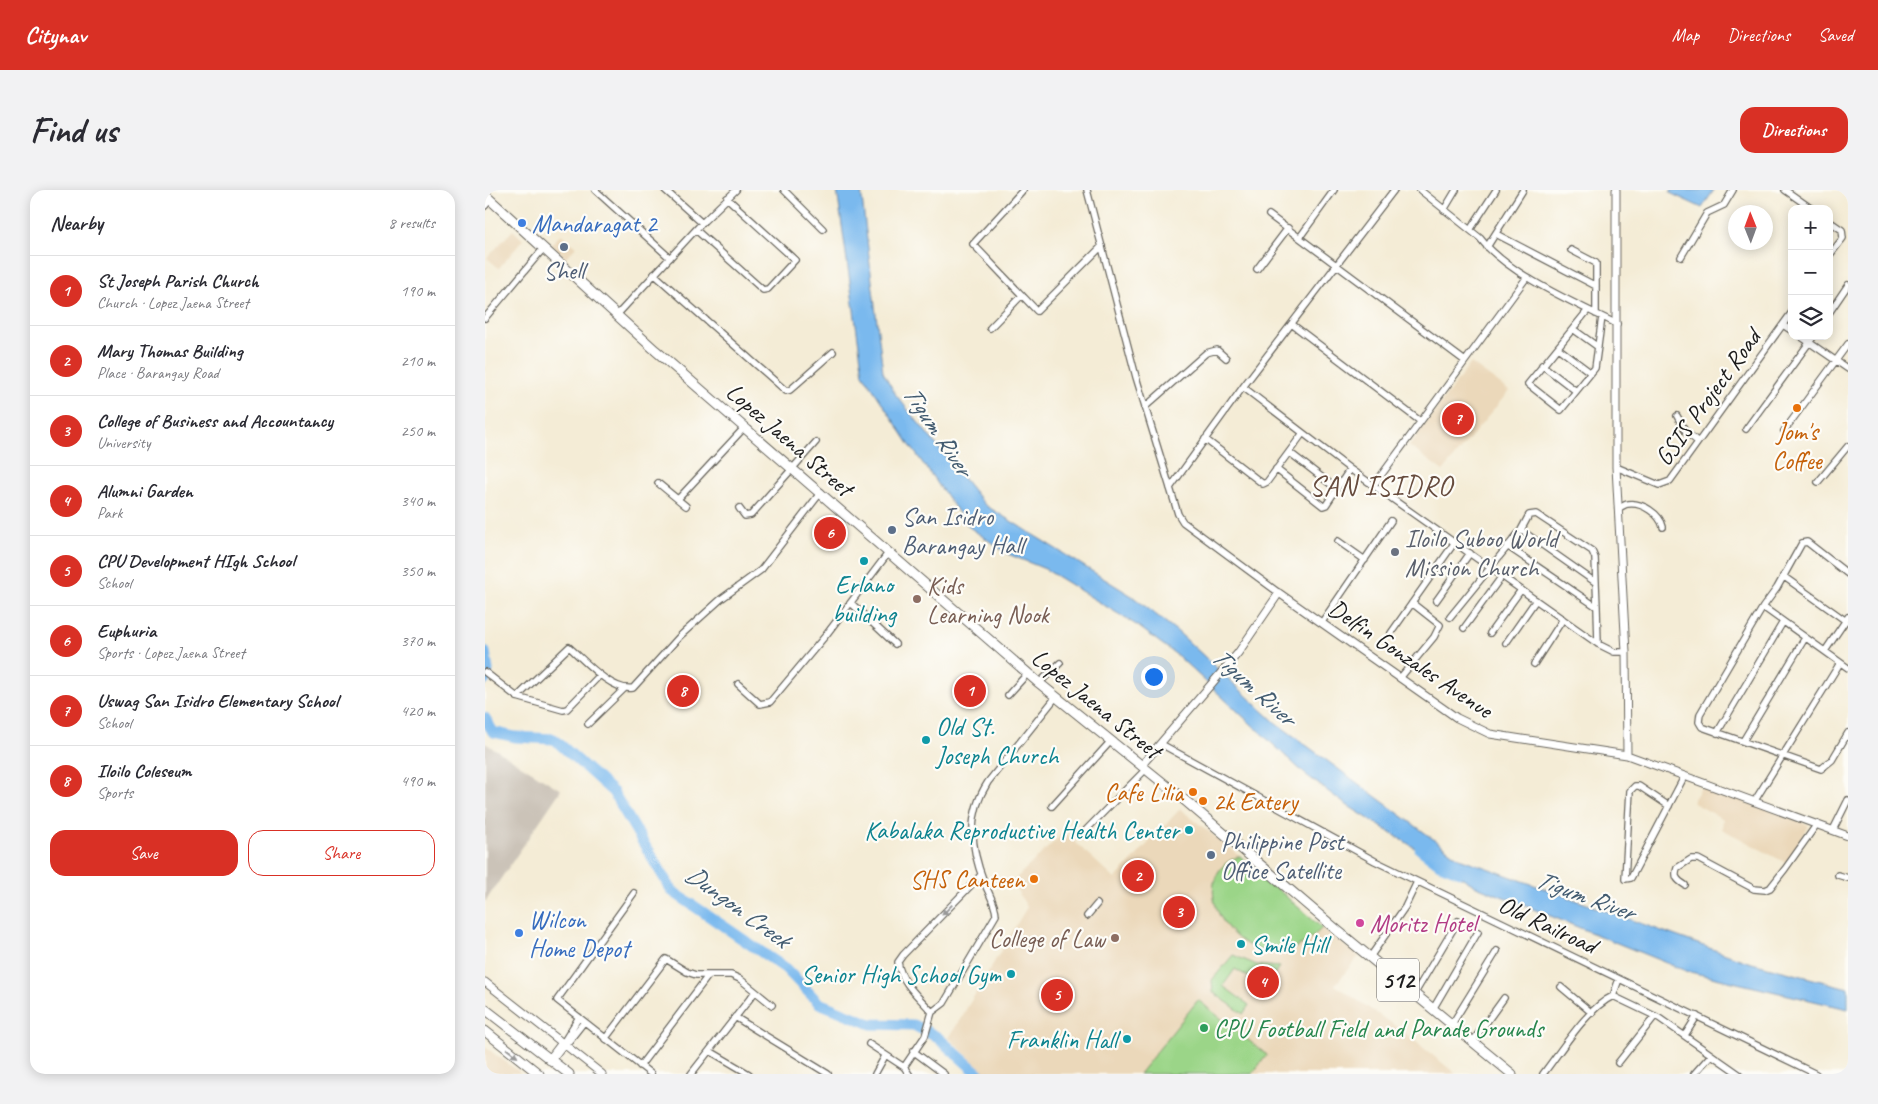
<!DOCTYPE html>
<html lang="en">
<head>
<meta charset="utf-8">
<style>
  :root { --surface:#fff; --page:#f2f2f3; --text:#2b2b33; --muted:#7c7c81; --line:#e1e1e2; --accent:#d93025 }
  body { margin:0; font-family:Caveat,sans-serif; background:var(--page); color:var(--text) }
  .controls { position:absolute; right:15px; top:15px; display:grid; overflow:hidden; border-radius:10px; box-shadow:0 2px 12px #0003 }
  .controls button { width:45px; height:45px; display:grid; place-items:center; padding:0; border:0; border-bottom:1px solid var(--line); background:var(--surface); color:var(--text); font:25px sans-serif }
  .compass { position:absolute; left:1243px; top:15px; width:45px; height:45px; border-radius:50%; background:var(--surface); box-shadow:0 2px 12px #0003; rotate:359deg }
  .you { position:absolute; left:668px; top:486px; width:18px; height:18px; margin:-12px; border:4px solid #fff; border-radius:50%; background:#1a73e8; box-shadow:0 0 0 8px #1a73e833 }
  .badge { display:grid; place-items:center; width:32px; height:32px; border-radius:50%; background:var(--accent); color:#fff; font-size:16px; font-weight:700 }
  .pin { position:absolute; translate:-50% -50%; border:2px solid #fff; box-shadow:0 1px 5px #0006 }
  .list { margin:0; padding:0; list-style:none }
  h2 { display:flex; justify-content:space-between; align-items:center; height:65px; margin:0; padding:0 20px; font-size:21px }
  h2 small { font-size:16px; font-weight:400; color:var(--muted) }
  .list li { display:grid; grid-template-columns:32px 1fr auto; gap:15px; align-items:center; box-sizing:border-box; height:70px; padding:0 20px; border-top:1px solid var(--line) }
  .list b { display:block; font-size:19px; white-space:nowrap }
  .list p { margin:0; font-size:16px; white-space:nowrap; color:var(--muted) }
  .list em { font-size:16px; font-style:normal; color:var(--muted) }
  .actions { display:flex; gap:10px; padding:15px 20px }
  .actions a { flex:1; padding:11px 0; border:1px solid var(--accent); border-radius:15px; text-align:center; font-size:18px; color:var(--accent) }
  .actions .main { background:var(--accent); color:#fff }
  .icon { flex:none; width:28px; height:28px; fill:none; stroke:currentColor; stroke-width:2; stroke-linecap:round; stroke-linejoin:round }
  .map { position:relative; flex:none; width:1363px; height:884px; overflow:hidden; border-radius:15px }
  header { display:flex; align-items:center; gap:30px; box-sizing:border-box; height:70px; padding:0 25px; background:var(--accent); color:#fff }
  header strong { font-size:24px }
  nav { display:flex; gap:28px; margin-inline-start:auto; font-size:18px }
  .intro { display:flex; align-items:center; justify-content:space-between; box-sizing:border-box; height:120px; padding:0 30px }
  h1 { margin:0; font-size:35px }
  .button { padding:12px 22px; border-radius:15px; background:var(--accent); color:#fff; font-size:18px; font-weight:700 }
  main { display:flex; gap:30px; padding:0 30px }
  aside { flex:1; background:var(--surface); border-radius:15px; box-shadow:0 2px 12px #0003 }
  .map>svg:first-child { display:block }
  .built { fill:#ebd8ba }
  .industrial { fill:#cbc3b8 }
  .green { fill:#9bd588; stroke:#5c7852 }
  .water { fill:#7ab9ee; stroke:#4b6a85 }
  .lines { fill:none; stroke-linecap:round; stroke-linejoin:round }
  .river { stroke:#7ab9ee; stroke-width:11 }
  .minor-casing { stroke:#68655d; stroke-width:8 }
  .tertiary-casing { stroke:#68655d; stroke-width:9 }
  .primary-casing { stroke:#68655d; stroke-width:11 }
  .trunk-casing { stroke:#68655d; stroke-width:11 }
  .minor { stroke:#fff; stroke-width:5.5 }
  .tertiary { stroke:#fff; stroke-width:7 }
  .primary { stroke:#fff; stroke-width:9 }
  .trunk { stroke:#fff; stroke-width:9 }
  .oneway { fill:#999 }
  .shop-dot { fill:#3f7fe0; stroke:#fdfcf7; stroke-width:2 }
  .service-dot { fill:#5c6f8a; stroke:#fdfcf7; stroke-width:2 }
  .food-dot { fill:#e8710a; stroke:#fdfcf7; stroke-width:2 }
  .worship-dot { fill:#6b7280; stroke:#fdfcf7; stroke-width:2 }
  .culture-dot { fill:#0f9aa8; stroke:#fdfcf7; stroke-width:2 }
  .education-dot { fill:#8d6e63; stroke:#fdfcf7; stroke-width:2 }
  .hotel-dot { fill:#d1479c; stroke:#fdfcf7; stroke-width:2 }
  .leisure-dot { fill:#2e9e5b; stroke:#fdfcf7; stroke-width:2 }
  .labels { text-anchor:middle; stroke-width:4.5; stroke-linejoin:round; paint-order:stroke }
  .shield { fill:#fdfcf7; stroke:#605f5e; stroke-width:1 }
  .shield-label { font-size:24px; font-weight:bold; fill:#1c1c1c }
  .shop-label { font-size:25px; fill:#366cbe; stroke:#fdfcf7; text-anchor:start }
  .service-label { font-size:25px; fill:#4e5e75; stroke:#fdfcf7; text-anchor:start }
  .street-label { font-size:25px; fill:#1c1c1c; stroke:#fdfcf7 }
  .food-label { font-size:25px; fill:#c56008; stroke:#fdfcf7; text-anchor:end }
  .worship-label { font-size:25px; fill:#5b616d; stroke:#fdfcf7; text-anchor:start }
  .culture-label { font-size:25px; fill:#0d838f; stroke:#fdfcf7; text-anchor:end }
  .education-label { font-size:25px; fill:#785e54; stroke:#fdfcf7; text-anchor:start }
  .hotel-label { font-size:25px; fill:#b23c85; stroke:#fdfcf7; text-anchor:start }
  .leisure-label { font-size:25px; fill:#27864d; stroke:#fdfcf7; text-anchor:start }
  .water-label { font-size:26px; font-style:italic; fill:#425b70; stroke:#fdfcf7 }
  .quarter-label { font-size:28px; letter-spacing:1px; fill:#674c3e; stroke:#fdfcf7 }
</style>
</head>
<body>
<header>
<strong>Citynav</strong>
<nav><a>Map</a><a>Directions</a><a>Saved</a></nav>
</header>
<div class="intro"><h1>Find us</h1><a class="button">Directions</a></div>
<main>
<aside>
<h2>Nearby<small>8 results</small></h2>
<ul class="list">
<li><span class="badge">1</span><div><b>St Joseph Parish Church</b><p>Church · Lopez Jaena Street</p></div><em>190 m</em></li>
<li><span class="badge">2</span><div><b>Mary Thomas Building</b><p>Place · Barangay Road</p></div><em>210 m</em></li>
<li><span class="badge">3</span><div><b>College of Business and Accountancy</b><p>University</p></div><em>250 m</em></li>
<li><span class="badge">4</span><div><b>Alumni Garden</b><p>Park</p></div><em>340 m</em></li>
<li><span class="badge">5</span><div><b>CPU Development HIgh School</b><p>School</p></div><em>350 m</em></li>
<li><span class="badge">6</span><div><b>Euphuria</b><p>Sports · Lopez Jaena Street</p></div><em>370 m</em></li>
<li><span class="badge">7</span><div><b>Uswag San Isidro Elementary School</b><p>School</p></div><em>420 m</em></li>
<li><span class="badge">8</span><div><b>Iloilo Coleseum</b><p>Sports</p></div><em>490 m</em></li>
</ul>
<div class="actions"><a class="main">Save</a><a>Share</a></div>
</aside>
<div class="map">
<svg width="1363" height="884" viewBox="0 0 1363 884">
  <rect width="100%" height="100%" fill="#fdfcf7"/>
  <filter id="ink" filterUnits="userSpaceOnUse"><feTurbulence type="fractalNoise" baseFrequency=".02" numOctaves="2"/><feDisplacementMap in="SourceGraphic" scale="10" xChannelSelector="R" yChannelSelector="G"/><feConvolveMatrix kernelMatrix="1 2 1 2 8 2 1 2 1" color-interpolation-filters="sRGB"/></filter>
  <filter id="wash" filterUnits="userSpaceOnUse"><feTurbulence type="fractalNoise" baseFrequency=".0096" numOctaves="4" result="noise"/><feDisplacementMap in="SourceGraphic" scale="20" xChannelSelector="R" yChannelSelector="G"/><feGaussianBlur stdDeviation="1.12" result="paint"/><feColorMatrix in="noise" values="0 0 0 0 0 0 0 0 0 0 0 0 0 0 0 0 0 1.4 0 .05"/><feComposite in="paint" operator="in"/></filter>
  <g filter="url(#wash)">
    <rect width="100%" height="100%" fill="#f4ecd6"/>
    <path class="built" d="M 28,40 L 38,50 L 14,78 L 2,68 Z
      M 76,44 L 91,57 L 81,68 L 66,55 Z
      M 986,173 L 1024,201 L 958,281 L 924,256 Z
      M 1218,595 L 1324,635 L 1303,674 L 1237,639 L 1238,629 L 1207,612 Z
      M 695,619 L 749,661 L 837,738 L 874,766 L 850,795 L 915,839 L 971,884 L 501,884 L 464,848 L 542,717 L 527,692 L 579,642 L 630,689 Z
      M 0,857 L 36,883 L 0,884 Z"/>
    <path class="industrial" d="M 0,553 L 76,600 L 0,712 Z"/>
    <path class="green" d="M 755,666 L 837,738 C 767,813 685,689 755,666 Z
      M 748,765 L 772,775 L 794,777 L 780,797 L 750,779 L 738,796 L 764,815 L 758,824 L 728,802 L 727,790 Z
      M 713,810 L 782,865 L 767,884 L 654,884 Z"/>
    <path class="water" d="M 352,0 L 376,0 L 398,182 L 411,205 L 500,315 L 647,406 L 693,442 L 791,533 L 974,668 L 1263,772 L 1363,798 L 1363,819 L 1201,781 L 989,695 L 860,614 L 820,584 L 693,466 L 653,436 L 560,379 L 523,364 L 484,337 L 424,254 L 378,184 Z
      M 1187,0 L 1229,0 L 1217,18 L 1185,3 Z"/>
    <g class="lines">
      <path class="river" d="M 0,462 L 3,480 L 0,490
        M 0,528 L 8,542 L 30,547 L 69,549 L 128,602 L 187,701 L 300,778 L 334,813 L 386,834 L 429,835 L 452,847 L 494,884
        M 935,659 L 955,674 L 975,682"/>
    </g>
  </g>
  <g filter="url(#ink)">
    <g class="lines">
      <defs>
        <path id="minor" d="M 110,0 L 185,68
          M 180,0 L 217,33
          M 299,0 L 338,39
          M 538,0 L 488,54 L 552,121 L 617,56
          M 602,0 L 651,187 L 693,324 L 698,332 L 794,403
          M 935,0 L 995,48 C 1022,84 1092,114 1132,134
          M 1300,0 L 1327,19
          M 0,16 L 5,10
          M 959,20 L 971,0
          M 784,25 L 980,171
          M 1344,31 L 1357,40 L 1358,48 L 1344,66
          M 211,40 L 278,100 L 283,99 L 310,70 L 242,8
          M 985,40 L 1011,0
          M 1011,44 L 1111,96
          M 815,47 L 849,0
          M 1002,57 L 1038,0
          M 1086,60 L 1111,73 L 1111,124
          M 1196,67 L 1222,23 L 1239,15 L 1248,0
          M 772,79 L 803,38
          M 169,84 L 301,201 L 305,200 L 348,162
          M 1103,120 L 1043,194 L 1076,220 L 1110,178 L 1117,127
          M 1344,123 L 1363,95
          M 132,125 L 217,33 L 251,0
          M 0,128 L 58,59
          M 808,135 L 935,231
          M 1298,135 L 1307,141
          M 505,138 L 537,105
          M 1088,139 L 1113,157
          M 1315,146 L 1363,179
          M 1073,158 L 1106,183
          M 1057,175 L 1091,201
          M 758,197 L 865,279 L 1113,454 L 1129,462 L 1141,462
          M 660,217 L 721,163 L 732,160 L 741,168
          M 1192,226 L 1201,242 L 1212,251
          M 1261,239 L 1329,146
          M 1299,241 L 1363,154
          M 720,249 L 778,294 L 782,292 L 818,243
          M 804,262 L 852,299
          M 1131,277 L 1174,295 L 1185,291 L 1307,122
          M 791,279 L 838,316 L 841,315 L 865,279
          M 1333,292 L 1363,256
          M 173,293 L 201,316
          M 889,295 L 1042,87
          M 685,298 L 758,197 L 909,0
          M 193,309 L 259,238
          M 254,318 L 260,326 L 266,325 L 331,252
          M 1133,319 C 1136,317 1140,314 1143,314 C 1157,312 1175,324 1178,337
          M 1036,340 L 1044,325 L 1051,324 L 1107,361 L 1110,368 L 1112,417
          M 853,351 L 880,370
          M 1022,356 L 1112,417 L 1113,454
          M 1363,384 L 1322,352 L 1317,353 L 1292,398 L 1278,417 L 1363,478
          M 1298,386 L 1361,431
          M 951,411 L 985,363
          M 366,413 L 410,454
          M 1278,417 L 1215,524 L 1214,532 L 1217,537 L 1336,579 L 1347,570 L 1363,543
          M 965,427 L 1036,340 L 1110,392
          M 837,432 L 906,331
          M 979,438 L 1017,386
          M 906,443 L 970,352
          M 1005,443 L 1036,400
          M 1021,453 L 1051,410
          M 1340,461 L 1363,427
          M 1049,474 L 1078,429
          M 0,482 L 32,507 L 78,520 L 82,519 L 115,485
          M 915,488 L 949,447 L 955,435 L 927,413
          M 554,493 L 575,473
          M 253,494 L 275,514 L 285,512 L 341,445 L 404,362
          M 523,505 L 543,483
          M 32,507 L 84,457 C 99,470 127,502 148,498 L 195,446 L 236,409 L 276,380 L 336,302
          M 103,534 L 139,499
          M 1232,543 L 1298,432
          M 1258,551 L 1320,448
          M 676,554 L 890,671 L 1331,884
          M 1269,612 L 1355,473
          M 567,616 L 625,552
          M 1184,616 L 1154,596 L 1150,596 L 1145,601 L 1140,689 L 1146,688 L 1199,587
          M 601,640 L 661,579
          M 1348,640 L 1363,610
          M 1353,685 L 1363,688
          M 1200,695 C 1192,690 1189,687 1192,678 L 1206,669 L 1213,669 L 1269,699 L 1280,700 L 1285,698 L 1300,679 L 1332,634
          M 149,703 L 72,810 L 166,884
          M 602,726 L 612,714
          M 885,767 L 920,717 L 932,692
          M 1076,797 L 1107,823
          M 930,803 L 973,731
          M 1128,806 L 1174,828 L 1254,884
          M 1128,806 L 1134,789
          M 948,819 L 993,742
          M 447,822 C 434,807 416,793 413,772 L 418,765 L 496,685
          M 250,827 L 343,884
          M 967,834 L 1012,761
          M 1200,845 L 1212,826
          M 120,849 L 181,769 L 202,782 L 211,785 L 246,785 L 255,789 L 287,815
          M 988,851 L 1019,808
          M 78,853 L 84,851 L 99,832
          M 78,853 L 94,827
          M 384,854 L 419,877 L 440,846 L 447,822 L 459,813 L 511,725 C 511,715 503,702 499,692 C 485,656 482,625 503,592 L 571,507
          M 225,861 L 264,884
          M 428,861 L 459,884
          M 1133,873 L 1170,826
          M 155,876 L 223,786
          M 419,877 L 424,884
          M 206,884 L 270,802
          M 390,884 L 400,866
          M 1058,884 C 1076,861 1102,818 1128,806
          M 1209,884 L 1226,865"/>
        <path id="tertiary" d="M 1131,0 L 1131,277 L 1141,462 L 1142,565
          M 656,576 L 753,463 L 794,403 L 972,528 L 1005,544 L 1142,565 L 1363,646
          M 0,792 L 117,884"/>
        <path id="primary" d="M 0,5 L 170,160 L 554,493 L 703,613 L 853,741 L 1027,884"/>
        <path id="trunk" d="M 0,819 L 84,884
          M 0,841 L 54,884
          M 65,870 L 78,853"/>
      </defs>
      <use href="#minor" class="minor-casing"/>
      <use href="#tertiary" class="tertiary-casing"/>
      <use href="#primary" class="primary-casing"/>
      <use href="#trunk" class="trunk-casing"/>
      <use href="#minor" class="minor"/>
      <use href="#tertiary" class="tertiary"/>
      <use href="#primary" class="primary"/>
      <use href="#trunk" class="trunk"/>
    </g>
    <defs><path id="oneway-solid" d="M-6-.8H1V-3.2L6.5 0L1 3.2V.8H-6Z" transform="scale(1.25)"/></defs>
    <g class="oneway">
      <use href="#oneway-solid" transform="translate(462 720) rotate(134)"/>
      <use href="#oneway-solid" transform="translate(27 863) rotate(38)"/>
    </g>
  </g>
  <g class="shop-dot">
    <circle cx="37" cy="33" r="5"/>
    <circle cx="34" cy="743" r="5"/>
  </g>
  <g class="service-dot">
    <circle cx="79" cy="57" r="5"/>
    <circle cx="407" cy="340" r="5"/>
    <circle cx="726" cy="665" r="5"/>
  </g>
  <g class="food-dot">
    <circle cx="1312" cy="218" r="5"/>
    <circle cx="708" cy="602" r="5"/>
    <circle cx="718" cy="611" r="5"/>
    <circle cx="549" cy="689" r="5"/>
  </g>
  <circle class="worship-dot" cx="910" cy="362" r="5"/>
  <g class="culture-dot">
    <circle cx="379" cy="371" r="5"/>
    <circle cx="441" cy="550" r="5"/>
    <circle cx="704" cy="640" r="5"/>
    <circle cx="756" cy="754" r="5"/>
    <circle cx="526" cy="784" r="5"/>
    <circle cx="642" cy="849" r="5"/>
  </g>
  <g class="education-dot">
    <circle cx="432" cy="409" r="5"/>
    <circle cx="630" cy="748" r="5"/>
  </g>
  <circle class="hotel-dot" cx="875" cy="733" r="5"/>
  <circle class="leisure-dot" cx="719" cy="838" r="5"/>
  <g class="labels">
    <rect class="shield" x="892" y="768.5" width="42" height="43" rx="4"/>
    <g class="shield-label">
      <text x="913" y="798">512</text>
    </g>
    <g class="shop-label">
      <text x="47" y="42">Mandaragat 2</text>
      <text x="44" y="738">Wilcon<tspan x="44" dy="29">Home Depot</tspan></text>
    </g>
    <g class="service-label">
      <text x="79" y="89" text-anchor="middle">Shell</text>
      <text x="417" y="335">San Isidro<tspan x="417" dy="29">Barangay Hall</tspan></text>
      <text x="736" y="660">Philippine Post<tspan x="736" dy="29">Office Satellite</tspan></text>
    </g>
    <g class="street-label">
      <text transform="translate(1222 207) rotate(-54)" y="9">GSIS Project Road</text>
      <text transform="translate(305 249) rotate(41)" y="9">Lopez Jaena Street</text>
      <text transform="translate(926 468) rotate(34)" y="9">Delfin Gonzales Avenue</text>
      <text transform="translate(612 513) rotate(39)" y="9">Lopez Jaena Street</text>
      <text transform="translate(1063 734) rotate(25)" y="9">Old Railroad</text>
    </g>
    <g class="food-label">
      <text x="1312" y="250" text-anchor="middle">Jom's<tspan x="1312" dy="29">Coffee</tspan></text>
      <text x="698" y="611">Cafe Lilia</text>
      <text x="728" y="620" text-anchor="start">2k Eatery</text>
      <text x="539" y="698">SHS Canteen</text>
    </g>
    <g class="worship-label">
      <text x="920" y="357">Iloilo Suboo World<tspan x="920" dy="29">Mission Church</tspan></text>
    </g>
    <g class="culture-label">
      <text x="379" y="403" text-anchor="middle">Erlano<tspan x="379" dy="29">building</tspan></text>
      <text x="451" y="545" text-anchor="start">Old St.<tspan x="451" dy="29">Joseph Church</tspan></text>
      <text x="694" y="649">Kabalaka Reproductive Health Center</text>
      <text x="766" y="763" text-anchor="start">Smile Hill</text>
      <text x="516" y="793">Senior High School Gym</text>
      <text x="632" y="858">Franklin Hall</text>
    </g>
    <g class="education-label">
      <text x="442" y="404">Kids<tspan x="442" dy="29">Learning Nook</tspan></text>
      <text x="620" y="757" text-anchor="end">College of Law</text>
    </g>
    <g class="hotel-label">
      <text x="885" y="742">Moritz Hotel</text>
    </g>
    <g class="leisure-label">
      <text x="729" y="847">CPU Football Field and Parade Grounds</text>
    </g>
    <g class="water-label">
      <text transform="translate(453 240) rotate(56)" y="9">Tigum River</text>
      <text transform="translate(769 496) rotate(42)" y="9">Tigum River</text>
      <text transform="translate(1100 705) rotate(20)" y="9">Tigum River</text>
      <text transform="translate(253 716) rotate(36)" y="9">Dungon Creek</text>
    </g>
    <g class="quarter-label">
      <text x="896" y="305">SAN ISIDRO</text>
    </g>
  </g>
</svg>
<div class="controls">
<button>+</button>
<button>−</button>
<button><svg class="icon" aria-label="layers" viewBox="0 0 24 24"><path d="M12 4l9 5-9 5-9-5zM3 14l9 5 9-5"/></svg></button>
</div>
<svg class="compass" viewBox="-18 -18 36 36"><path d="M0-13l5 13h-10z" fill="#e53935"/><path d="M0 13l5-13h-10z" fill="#7c7c81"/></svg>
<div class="you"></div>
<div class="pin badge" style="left:485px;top:501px">1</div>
<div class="pin badge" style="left:653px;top:686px">2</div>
<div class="pin badge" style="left:694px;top:722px">3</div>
<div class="pin badge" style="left:778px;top:792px">4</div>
<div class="pin badge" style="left:572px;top:805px">5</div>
<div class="pin badge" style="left:345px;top:343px">6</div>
<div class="pin badge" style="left:973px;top:229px">7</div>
<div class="pin badge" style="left:198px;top:501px">8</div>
</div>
</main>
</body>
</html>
